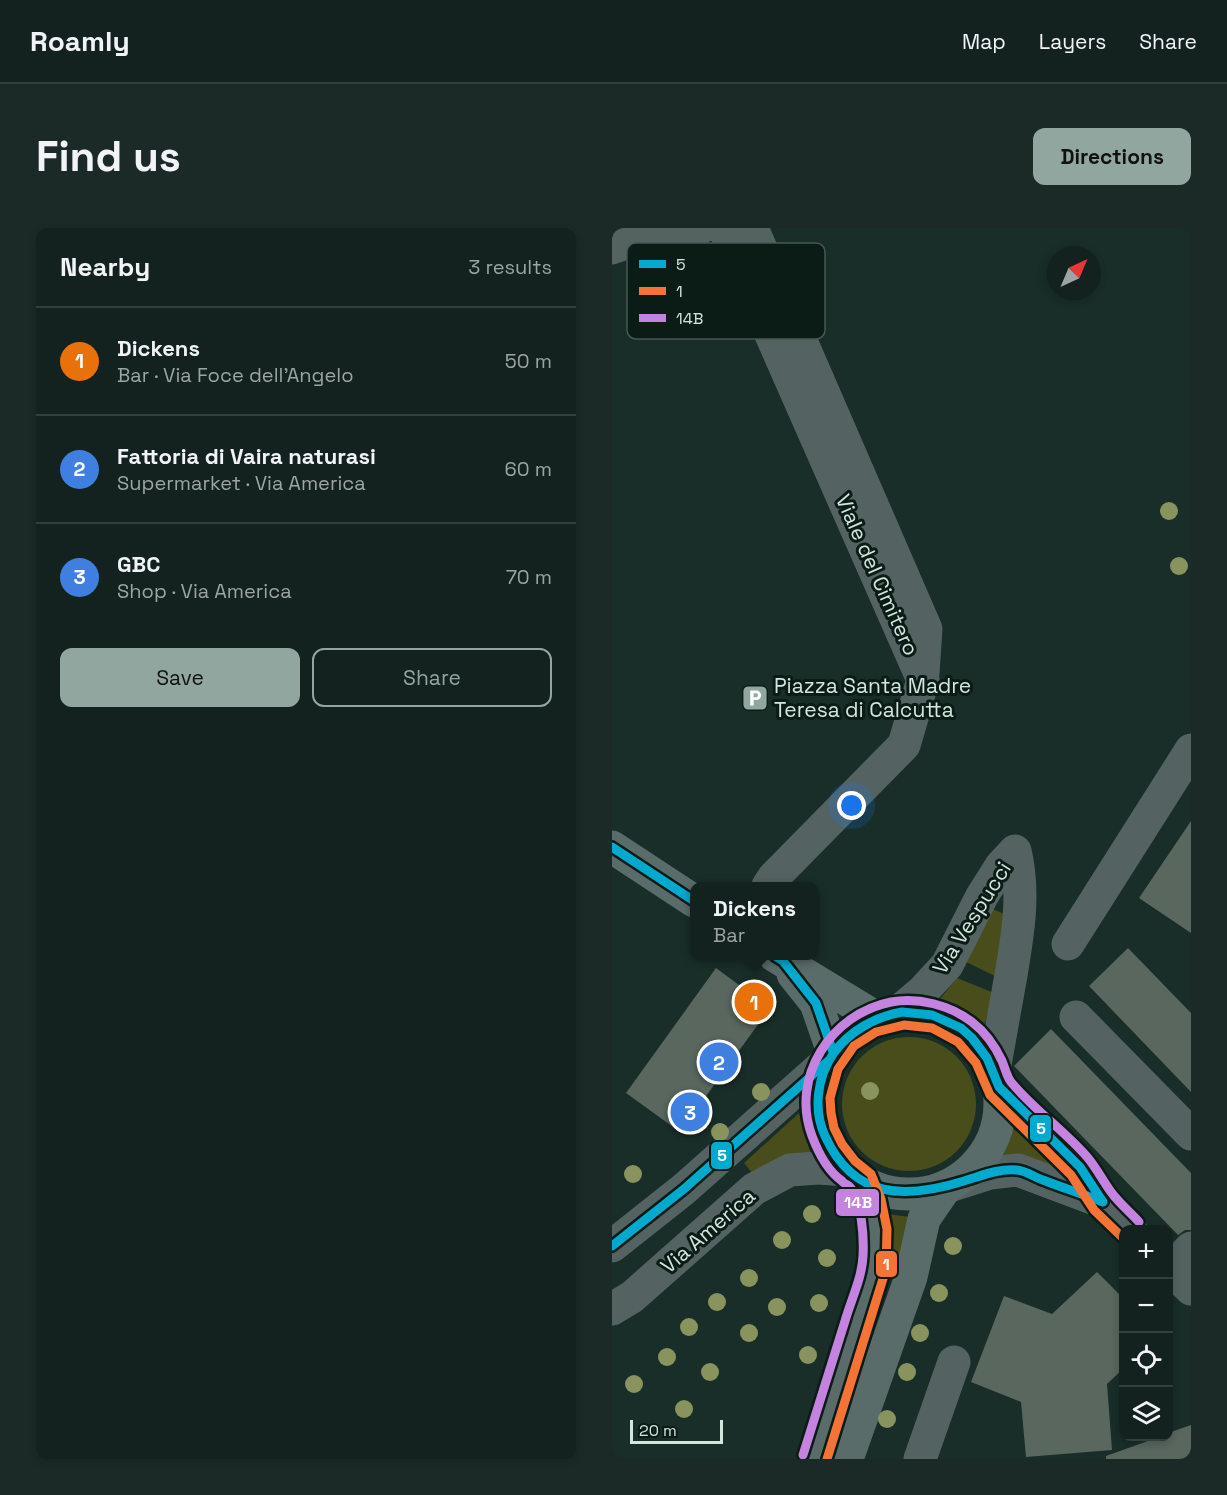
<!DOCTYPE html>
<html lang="en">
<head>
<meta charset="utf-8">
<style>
  :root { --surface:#13221e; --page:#1c2a27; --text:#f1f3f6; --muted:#9da4a4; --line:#323f3c; --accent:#91a69e }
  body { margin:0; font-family:"Space Grotesk",sans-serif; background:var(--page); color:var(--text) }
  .controls { position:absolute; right:18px; bottom:18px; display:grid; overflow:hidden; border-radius:12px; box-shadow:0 3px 9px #0003 }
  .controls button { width:54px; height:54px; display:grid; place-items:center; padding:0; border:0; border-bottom:2px solid var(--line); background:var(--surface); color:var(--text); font:30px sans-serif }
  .compass { position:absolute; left:435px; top:18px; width:54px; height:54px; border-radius:50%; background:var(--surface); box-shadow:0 3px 9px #0003; rotate:44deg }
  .scale { position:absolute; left:18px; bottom:15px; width:93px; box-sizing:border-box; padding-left:6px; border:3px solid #d1e6dd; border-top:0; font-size:16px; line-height:21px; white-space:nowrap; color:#d1e6dd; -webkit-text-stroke:4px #0b1b16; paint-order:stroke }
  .you { position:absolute; left:240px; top:578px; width:21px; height:21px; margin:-15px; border:4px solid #fff; border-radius:50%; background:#1a73e8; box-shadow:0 0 0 9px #1a73e833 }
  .badge { display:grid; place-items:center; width:39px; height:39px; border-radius:50%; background:var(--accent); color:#fff; font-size:20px; font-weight:700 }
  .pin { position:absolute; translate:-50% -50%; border:3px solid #fff; box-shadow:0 2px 6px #0006 }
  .popup { position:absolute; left:78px; top:654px; width:129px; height:78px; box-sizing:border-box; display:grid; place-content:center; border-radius:12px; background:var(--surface); filter:drop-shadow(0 2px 4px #0005); font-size:20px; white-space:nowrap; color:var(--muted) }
  .popup b { font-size:22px; color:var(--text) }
  .popup::after { content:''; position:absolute; left:50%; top:100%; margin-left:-12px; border:12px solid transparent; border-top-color:var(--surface) }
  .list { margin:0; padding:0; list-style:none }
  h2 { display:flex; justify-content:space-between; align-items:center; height:78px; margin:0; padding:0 24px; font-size:26px }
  h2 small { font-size:20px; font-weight:400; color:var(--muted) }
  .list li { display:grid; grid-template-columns:39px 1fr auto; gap:18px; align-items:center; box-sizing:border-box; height:108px; padding:0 24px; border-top:2px solid var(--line) }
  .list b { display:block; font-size:22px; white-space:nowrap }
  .list p { margin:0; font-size:20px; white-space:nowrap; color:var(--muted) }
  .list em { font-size:20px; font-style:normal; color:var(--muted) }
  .actions { display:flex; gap:12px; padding:18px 24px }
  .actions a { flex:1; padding:14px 0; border:2px solid var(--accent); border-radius:12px; text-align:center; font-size:21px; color:var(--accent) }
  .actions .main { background:var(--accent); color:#111 }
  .icon { flex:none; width:33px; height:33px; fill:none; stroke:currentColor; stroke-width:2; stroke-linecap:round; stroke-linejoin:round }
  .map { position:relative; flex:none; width:579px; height:1231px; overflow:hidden; border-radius:12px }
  header { display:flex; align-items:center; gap:36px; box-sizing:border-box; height:84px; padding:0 30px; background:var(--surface); border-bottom:2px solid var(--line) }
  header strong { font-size:28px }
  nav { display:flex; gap:33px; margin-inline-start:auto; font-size:21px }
  .intro { display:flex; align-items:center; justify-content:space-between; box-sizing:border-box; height:144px; padding:0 36px }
  h1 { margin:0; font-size:42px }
  .button { padding:15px 27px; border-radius:12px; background:var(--accent); color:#111; font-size:21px; font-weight:700 }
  main { display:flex; gap:36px; padding:0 36px }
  aside { flex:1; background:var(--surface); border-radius:12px; box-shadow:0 3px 9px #0003 }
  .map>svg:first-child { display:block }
  .green { fill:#494d1b }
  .building { fill:#59675e }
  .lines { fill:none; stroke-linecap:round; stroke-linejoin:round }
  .minor { stroke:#546362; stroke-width:33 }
  .major { stroke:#5a6c6a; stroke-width:33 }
  .bus-1-casing { stroke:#0b1b16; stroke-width:14 }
  .bus-2-casing { stroke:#0b1b16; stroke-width:14 }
  .bus-3-casing { stroke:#0b1b16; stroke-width:14 }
  .bus-1 { stroke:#00a9ce; stroke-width:9 }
  .bus-2 { stroke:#f57335; stroke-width:9 }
  .bus-3 { stroke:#c483df; stroke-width:9 }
  .tree { fill:#88935e }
  .labels { text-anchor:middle; stroke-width:6; stroke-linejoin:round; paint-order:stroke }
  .street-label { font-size:21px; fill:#d1e6dd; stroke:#0b1b16 }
  .poi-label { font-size:21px; fill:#d1e6dd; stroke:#0b1b16; text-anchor:start }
  .key { fill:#0b1b16; stroke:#465852; stroke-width:1.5 }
  .key-label { font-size:16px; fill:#d1e6dd }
  .line-badge { stroke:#0b1b16; stroke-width:2 }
  .badge-label { font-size:16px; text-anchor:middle; font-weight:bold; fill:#fff }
</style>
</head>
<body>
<header>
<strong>Roamly</strong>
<nav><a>Map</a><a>Layers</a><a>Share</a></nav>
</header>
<div class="intro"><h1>Find us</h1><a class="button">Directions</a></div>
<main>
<aside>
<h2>Nearby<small>3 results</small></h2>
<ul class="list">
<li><span class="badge" style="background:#e8710a">1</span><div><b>Dickens</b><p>Bar · Via Foce dell'Angelo</p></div><em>50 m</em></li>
<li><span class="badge" style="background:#3f7fe0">2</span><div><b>Fattoria di Vaira naturasi</b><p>Supermarket · Via America</p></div><em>60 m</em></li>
<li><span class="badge" style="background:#3f7fe0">3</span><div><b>GBC</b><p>Shop · Via America</p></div><em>70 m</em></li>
</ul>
<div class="actions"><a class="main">Save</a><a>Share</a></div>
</aside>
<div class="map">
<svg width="579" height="1231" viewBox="0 0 579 1231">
  <rect width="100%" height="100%" fill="#192e28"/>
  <path class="green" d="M 376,679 L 399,689 L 385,749 L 350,732 Z
    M 345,750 L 382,765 L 372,798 L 353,782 L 328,771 Z
    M230 876a67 67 0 1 1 134 0a67 67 0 1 1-134 0Z
    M 187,885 L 199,926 L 141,946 L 132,935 Z
    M 401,901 L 472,952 L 391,928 Z
    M 275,986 L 298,989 L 292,1038 L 276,1033 Z"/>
  <path class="building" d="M 579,593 L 579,705 L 527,670 Z
    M 516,720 L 579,785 L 579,864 L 477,758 Z
    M 104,740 L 158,780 L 68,904 L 14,865 Z
    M 439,801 L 579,945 L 579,1002 L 573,1002 L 566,1007 L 402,838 Z
    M 485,1044 L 512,1071 L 512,1140 L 495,1156 L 500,1222 L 414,1229 L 409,1174 L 359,1154 L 392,1068 L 440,1086 Z
    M 579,1197 L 579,1231 L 494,1231 L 494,1228 L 547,1209 L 556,1209 L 556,1205 Z"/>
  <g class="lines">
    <path class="minor" d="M 112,0 L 311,452 L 292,517 L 162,649 L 156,658
      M 140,0 L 314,401 L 311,445
      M 0,20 L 26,11 L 88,0
      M 456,716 L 579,522
      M 285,785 L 311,763 L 335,737 L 370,668 L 389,638 L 403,623
      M 464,789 L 579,906
      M 382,842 C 388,810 393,779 399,747 C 406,706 413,664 403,623
      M 387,859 L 468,939 L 491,974 L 519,1002
      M 334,959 L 378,945 L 406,942 L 491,974
      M 0,1018 L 72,961 L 216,833
      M 556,1039 L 579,1061
      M 559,1041 L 579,1020
      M 0,1081 L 20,1069 L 142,961 L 178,942 L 206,940 L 236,942
      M 308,1231 L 342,1134"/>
    <path class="major" d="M 0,619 L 82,673
      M 163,728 L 265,790
      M 181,746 L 204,775 L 221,824
      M206 875a91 91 0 1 1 182 0a91 91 0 1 1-182 0Z
      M 202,1231 L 262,1040 C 265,1001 263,988 248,952
      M 235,1231 L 299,1049 L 312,991 L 334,959"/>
    <defs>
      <path id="bus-1" d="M 0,619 L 82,673
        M 163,728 L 171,733 L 204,775 L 221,824
        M 290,784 L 320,787 L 349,800 L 360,810 L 375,830 L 387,859 L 468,939 L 491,974 C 471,966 451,960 431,952 C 422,949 415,943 405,942 C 387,940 369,948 352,953 C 294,971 242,972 213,908 C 201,882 205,850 221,826 C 237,803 263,789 290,784 Z
        M 0,1018 L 72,961 L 216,833"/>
      <path id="bus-2" d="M 215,1231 L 274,1041 L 275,1001 L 269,971 L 259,946 L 243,933 L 230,916 L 222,900 L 219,885 L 218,870 L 226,841 L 242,818 L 264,804 L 292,797 L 320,800 L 346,814 L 364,835 L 378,867 L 459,947 L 482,982 L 511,1010"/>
      <path id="bus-3" d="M 191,1227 C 205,1183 219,1138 233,1093 C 239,1072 250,1050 251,1028 C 252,1011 250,970 237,958 C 236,957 231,955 230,953 C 216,943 206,924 200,908 C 178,849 219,786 279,774 C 306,769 338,777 360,794 C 373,804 383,818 390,833 C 393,840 395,849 399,854 C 422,882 453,903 476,930 C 485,941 491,953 499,964 C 507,975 518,984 527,994"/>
    </defs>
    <use href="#bus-1" class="bus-1-casing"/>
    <use href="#bus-2" class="bus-2-casing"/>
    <use href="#bus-3" class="bus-3-casing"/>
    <use href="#bus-1" class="bus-1"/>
    <use href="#bus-2" class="bus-2"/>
    <use href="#bus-3" class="bus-3"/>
  </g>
  <g class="tree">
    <circle cx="557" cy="283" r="9"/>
    <circle cx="567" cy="338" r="9"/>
    <circle cx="258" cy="863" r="9"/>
    <circle cx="149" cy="864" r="9"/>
    <circle cx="108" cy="904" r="9"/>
    <circle cx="21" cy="946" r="9"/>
    <circle cx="200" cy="986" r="9"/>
    <circle cx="170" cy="1012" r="9"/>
    <circle cx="341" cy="1018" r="9"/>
    <circle cx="215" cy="1030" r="9"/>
    <circle cx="137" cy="1050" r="9"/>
    <circle cx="327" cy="1065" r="9"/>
    <circle cx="105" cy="1074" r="9"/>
    <circle cx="207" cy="1075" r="9"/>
    <circle cx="165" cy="1079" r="9"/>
    <circle cx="77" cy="1099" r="9"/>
    <circle cx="137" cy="1105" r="9"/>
    <circle cx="308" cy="1105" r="9"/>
    <circle cx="196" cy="1127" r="9"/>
    <circle cx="55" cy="1129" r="9"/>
    <circle cx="98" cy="1144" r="9"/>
    <circle cx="295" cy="1144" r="9"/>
    <circle cx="22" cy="1156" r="9"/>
    <circle cx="72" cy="1181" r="9"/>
    <circle cx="275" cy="1191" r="9"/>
  </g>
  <defs>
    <symbol id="parking-square" viewBox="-11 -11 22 22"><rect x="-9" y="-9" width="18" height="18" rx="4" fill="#91a69e" stroke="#0b1b16"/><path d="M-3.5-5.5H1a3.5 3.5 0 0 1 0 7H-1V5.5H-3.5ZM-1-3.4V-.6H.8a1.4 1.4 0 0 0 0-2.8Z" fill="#fff"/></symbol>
  </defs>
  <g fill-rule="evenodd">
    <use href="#parking-square" x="128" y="455" width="30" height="30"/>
  </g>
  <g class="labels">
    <g class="street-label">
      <text transform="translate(265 347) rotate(66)" y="7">Viale del Cimitero</text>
      <text transform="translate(360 690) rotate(-58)" y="7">Via Vespucci</text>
      <text transform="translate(96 1003) rotate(-41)" y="7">Via America</text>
    </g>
    <g class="poi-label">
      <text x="162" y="465">Piazza Santa Madre<tspan x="162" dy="24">Teresa di Calcutta</tspan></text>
    </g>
  </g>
  <rect x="15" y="15" width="198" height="96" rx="9" class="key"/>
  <rect x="27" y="32" width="27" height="8" fill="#00a9ce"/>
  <rect x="27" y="59" width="27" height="8" fill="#f57335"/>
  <rect x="27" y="86" width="27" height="8" fill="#c483df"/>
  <g class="key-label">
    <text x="64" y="42">5</text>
    <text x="64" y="69">1</text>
    <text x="64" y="96">14B</text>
  </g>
  <g class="line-badge">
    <rect x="417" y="886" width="23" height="29" rx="6" fill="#00a9ce"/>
    <rect x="98" y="913" width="23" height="29" rx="6" fill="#00a9ce"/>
    <rect x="223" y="960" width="45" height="29" rx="6" fill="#c483df"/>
    <rect x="263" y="1022" width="23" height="28" rx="6" fill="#f57335"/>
  </g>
  <g class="badge-label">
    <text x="429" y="906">5</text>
    <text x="110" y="933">5</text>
    <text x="246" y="980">14B</text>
    <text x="274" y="1042">1</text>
  </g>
</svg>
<div class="controls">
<button>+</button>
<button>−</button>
<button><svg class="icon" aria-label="locate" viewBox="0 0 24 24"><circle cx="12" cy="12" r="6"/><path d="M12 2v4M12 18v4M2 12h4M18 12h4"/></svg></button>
<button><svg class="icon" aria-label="layers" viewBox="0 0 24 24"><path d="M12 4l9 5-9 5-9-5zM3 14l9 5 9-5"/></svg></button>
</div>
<svg class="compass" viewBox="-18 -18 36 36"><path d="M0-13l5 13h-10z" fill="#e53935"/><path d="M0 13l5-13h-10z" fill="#9da4a4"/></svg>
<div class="scale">20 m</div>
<div class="you"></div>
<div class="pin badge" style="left:142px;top:774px;background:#e8710a">1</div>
<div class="popup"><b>Dickens</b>Bar</div>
<div class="pin badge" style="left:107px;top:834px;background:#3f7fe0">2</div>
<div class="pin badge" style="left:78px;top:884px;background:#3f7fe0">3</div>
</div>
</main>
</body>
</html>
